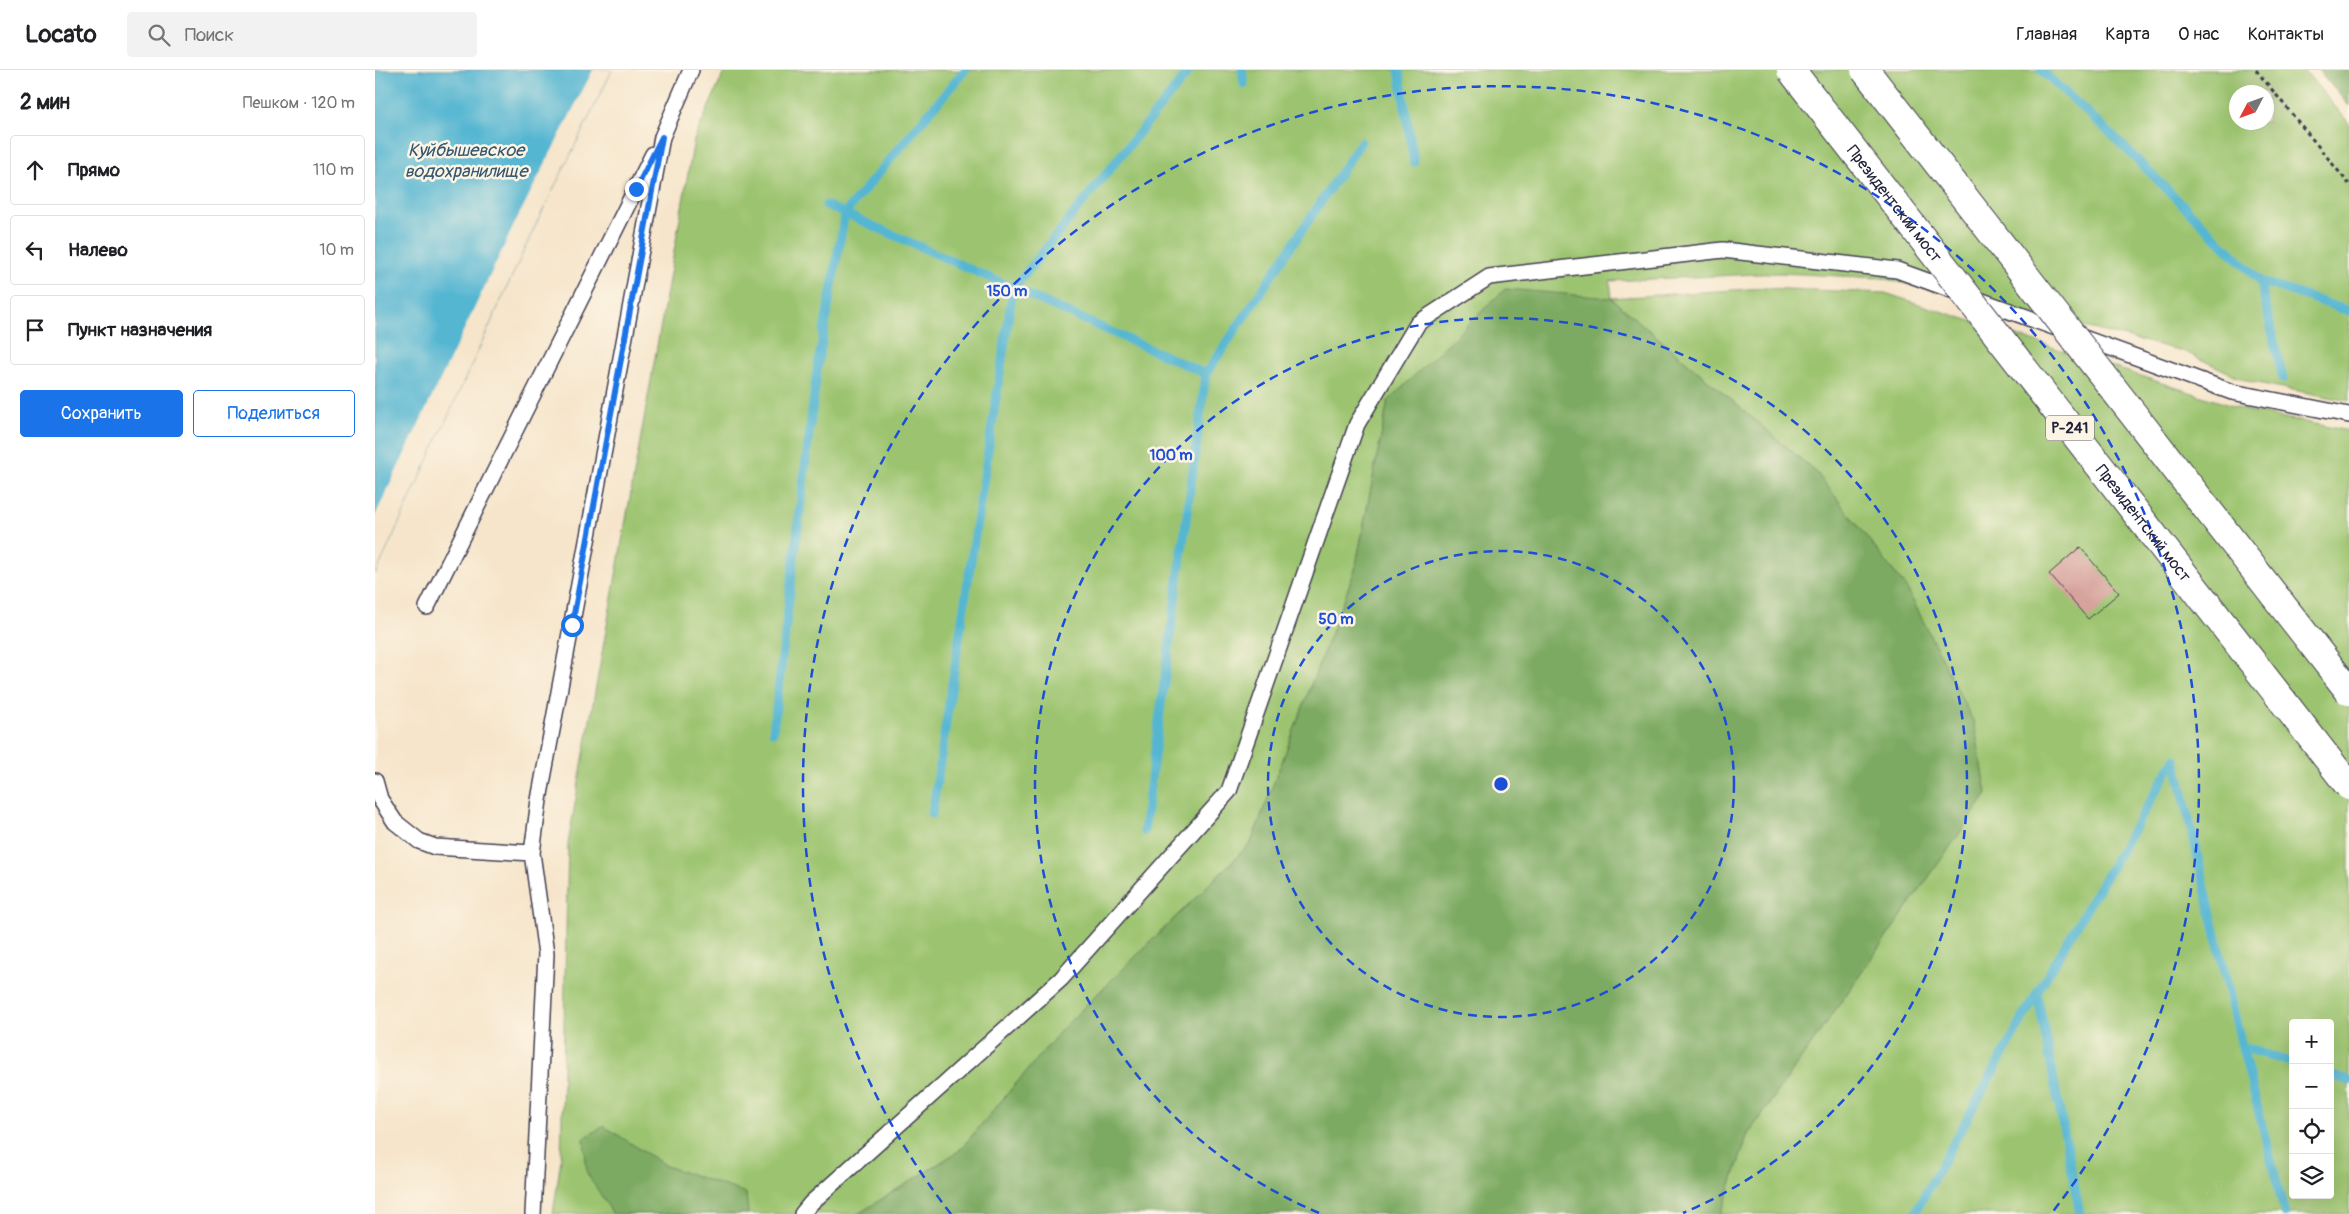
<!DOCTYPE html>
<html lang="ru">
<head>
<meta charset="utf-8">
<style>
  :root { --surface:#fff; --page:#f2f2f2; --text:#202124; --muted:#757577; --line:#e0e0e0; --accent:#1a73e8 }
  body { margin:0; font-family:Pangolin,sans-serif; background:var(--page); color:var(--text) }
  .controls { position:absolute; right:15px; bottom:15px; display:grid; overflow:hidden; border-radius:5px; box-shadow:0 5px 20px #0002 }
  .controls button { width:45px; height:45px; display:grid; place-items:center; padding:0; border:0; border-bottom:1px solid var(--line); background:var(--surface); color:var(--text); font:25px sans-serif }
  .compass { position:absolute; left:1854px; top:15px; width:45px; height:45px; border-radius:50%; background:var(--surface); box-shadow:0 5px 20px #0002; rotate:229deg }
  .stop { position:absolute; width:15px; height:15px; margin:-11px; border:4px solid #1a73e8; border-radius:50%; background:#fff }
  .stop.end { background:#1a73e8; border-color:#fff; box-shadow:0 1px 5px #0008 }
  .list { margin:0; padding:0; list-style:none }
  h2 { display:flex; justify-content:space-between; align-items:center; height:65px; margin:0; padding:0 20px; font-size:21px }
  h2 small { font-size:16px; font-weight:400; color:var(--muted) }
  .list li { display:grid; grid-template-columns:32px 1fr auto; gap:15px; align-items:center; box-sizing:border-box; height:70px; margin:0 10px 10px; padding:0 10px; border:1px solid var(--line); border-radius:5px }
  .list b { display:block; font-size:19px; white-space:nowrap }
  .list em { font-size:16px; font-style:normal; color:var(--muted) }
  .actions { display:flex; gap:10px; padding:15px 20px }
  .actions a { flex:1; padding:11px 0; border:1px solid var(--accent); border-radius:5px; text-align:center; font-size:18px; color:var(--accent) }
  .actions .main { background:var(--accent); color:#fff }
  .icon { flex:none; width:28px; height:28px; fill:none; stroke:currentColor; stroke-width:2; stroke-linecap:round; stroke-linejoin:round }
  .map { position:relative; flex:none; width:1974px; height:1144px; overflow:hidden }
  header { display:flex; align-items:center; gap:30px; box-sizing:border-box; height:70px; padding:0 25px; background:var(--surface); border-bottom:1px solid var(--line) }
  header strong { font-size:24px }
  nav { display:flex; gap:28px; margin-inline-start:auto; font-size:18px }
  .search { width:350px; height:45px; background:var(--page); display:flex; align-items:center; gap:12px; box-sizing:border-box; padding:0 18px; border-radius:5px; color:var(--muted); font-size:19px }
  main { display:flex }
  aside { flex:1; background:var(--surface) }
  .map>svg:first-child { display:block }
  .green { fill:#9cc470; stroke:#5f7356; fill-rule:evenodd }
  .forest { fill:#7daa62; stroke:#50664e }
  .water { fill:#54b6d2; stroke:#3b6c86 }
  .pier { fill:#f6e5cb }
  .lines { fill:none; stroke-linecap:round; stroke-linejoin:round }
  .stream { stroke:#54b6d2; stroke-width:9 }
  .building { fill:#d6a29b }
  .service-casing { stroke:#423f51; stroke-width:18 }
  .path { stroke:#423f51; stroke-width:3; stroke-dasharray:4 4; stroke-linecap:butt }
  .service { stroke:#fff; stroke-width:15 }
  .trunk-bridge-casing { stroke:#423f51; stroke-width:30; stroke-linecap:butt }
  .trunk-bridge { stroke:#fff; stroke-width:28 }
  .route { stroke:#1a73e8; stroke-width:6 }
  .ring { fill:none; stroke:#1d4ed8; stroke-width:2.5; stroke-dasharray:9 6 }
  .labels { text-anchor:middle; stroke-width:5; stroke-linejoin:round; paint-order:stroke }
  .shield { fill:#fcf5e5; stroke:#63616e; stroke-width:1 }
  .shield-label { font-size:15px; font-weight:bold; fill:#22223b }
  .street-label { font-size:16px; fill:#22223b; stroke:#fcf5e5 }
  .water-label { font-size:18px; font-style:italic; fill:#345670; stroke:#fcf5e5 }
  .centre { fill:#1d4ed8; stroke:#fcf5e5; stroke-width:2.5 }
  .ring-label { font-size:15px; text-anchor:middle; font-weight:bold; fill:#1d4ed8; stroke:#fcf5e5; stroke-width:5; stroke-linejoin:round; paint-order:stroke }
</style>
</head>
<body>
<header>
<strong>Locato</strong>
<div class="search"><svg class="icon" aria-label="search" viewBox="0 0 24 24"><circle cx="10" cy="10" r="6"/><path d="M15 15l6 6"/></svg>Поиск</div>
<nav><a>Главная</a><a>Карта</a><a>О нас</a><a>Контакты</a></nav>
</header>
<main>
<aside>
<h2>2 мин<small>Пешком · 120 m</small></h2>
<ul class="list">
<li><svg class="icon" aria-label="ahead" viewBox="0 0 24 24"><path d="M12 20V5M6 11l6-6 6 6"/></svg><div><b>Прямо</b></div><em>110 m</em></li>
<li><svg class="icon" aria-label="left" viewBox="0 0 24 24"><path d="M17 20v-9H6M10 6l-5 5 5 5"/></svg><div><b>Налево</b></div><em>10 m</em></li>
<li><svg class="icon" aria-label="arrive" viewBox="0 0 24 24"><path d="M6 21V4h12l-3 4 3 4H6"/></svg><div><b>Пункт назначения</b></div></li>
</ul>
<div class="actions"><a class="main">Сохранить</a><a>Поделиться</a></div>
</aside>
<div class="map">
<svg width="1974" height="1144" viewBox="0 0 1974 1144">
  <rect width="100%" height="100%" fill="#fcf5e5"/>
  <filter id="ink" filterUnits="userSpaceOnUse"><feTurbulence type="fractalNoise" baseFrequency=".02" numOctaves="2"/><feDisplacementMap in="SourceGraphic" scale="10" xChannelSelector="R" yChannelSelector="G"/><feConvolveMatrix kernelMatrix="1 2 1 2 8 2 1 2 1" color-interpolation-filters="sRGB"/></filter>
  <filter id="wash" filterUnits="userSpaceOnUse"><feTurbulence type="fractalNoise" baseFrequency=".0096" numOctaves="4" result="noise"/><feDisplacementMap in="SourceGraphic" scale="20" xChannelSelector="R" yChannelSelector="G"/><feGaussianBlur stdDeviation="1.12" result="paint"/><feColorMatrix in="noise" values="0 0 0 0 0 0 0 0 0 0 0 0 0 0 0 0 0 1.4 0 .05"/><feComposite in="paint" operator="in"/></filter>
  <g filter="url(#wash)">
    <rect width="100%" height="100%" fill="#f6e5cb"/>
    <path class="green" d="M 350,0 L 1929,0 L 1974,53 L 1974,331 L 1872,311 L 1808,281 L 1507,208 L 1404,203 L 1235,211 L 1237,228 L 1389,218 L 1510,223 L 1870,340 L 1974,361 L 1974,1144 L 1346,1144 L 1373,1064 L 1612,724 L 1599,654 L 1532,519 L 1441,402 L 1236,228 L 1013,331 L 980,500 L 876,773 L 689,957 L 584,1081 L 483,1144 L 178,1144 L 186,1089 L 193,773 L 319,70 ZM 1862,22 L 1892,22 L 1892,52 L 1862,52 ZM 1918,953 L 1955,953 L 1955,1125 L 1918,1125 Z"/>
    <path class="forest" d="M 1943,0 L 1974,0 L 1974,36 Z
      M 1130,219 L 1236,228 L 1441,402 L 1532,519 L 1599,653 L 1612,724 L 1373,1064 L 1346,1144 L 483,1144 L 584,1081 L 689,957 L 876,773 L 980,500 L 1013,331 Z
      M 229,1056 L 291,1096 L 371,1123 L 373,1144 L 238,1144 L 212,1103 L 209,1068 Z"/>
    <path class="water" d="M 0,0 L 237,0 L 159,158 L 0,505 Z"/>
    <path class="pier" d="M 218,0 L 237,0 L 159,158 L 0,505 L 0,446 L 141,151 Z"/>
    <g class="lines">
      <path class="stream" d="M 867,0 L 869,14
        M 1024,0 L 1039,92
        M 1666,0 L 1736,64 L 1885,211 L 1974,241
        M 451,135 L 831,304
        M 1885,211 L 1908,309
        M 398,662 L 442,300 L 470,143 L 590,0
        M 1800,689 L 1867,977 L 1910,1144
        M 557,744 L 638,219 L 815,0
        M 769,761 L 831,304 L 986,72
        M 1662,923 L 1705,1144
        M 1867,977 L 1918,993
        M 1955,1005 L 1974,1011
        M 1539,1144 L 1662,923 L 1800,689"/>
    </g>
    <g id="blocks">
      <path class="building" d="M 1705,477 L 1744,523 L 1713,549 L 1674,504 Z"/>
    </g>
  </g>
  <g filter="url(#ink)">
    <use href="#blocks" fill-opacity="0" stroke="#423f51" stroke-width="1"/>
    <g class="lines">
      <defs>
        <path id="service" d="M 52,537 L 278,84
          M 0,711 L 5,729 L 20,752 L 44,771 L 60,777 L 157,783
          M 158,1144 L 171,884 L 157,783 L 164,730 L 287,67 L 316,0
          M 427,1144 L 436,1133 L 686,909 L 854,721 L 982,354 L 1043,253 L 1114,207 L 1348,180 L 1522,200 L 1857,322 L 1974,345"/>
      </defs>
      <use href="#service" class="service-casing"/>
      <path class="path" d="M 1881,0 L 1974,114"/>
      <use href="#service" class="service"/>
      <defs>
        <g id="trunk-bridge">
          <path id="s1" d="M 1416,0 L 1974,716"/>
          <path d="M 1490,0 L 1974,621"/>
        </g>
      </defs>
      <use href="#trunk-bridge" class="trunk-bridge-casing"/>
      <use href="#trunk-bridge" class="trunk-bridge"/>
    </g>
  </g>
  <g class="lines" filter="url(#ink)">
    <path class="route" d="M 197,555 L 287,67 L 261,119"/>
  </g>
  <g class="ring">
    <circle cx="1126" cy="714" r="233"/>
    <path d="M944 1143A466 466 0 1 1 1308 1143"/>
    <path d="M576 1144A698 698 0 1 1 1676 1144"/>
  </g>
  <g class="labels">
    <rect class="shield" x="1671" y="345.5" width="48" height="25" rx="4"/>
    <g class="shield-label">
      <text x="1695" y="363">Р-241</text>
    </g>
    <g class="street-label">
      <text dy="6" stroke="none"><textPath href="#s1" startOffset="169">Президентский мост</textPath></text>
      <text dy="6" stroke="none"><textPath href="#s1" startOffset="574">Президентский мост</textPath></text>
    </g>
    <g class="water-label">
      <text x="91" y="86">Куйбышевское<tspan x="91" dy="21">водохранилище</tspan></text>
    </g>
  </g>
  <circle cx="1126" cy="714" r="8" class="centre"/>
  <g class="ring-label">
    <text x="632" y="226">150 m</text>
    <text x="796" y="390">100 m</text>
    <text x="961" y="554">50 m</text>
  </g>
</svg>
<div class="controls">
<button>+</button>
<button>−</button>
<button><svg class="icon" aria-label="locate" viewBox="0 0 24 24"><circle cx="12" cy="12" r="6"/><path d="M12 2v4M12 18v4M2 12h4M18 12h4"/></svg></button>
<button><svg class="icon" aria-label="layers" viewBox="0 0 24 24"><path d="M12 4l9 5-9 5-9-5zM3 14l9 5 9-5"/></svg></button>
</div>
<svg class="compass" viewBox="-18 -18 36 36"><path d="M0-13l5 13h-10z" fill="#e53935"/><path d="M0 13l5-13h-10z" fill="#757577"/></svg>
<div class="stop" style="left:197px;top:555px"></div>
<div class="stop end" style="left:261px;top:119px"></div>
</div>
</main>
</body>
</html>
